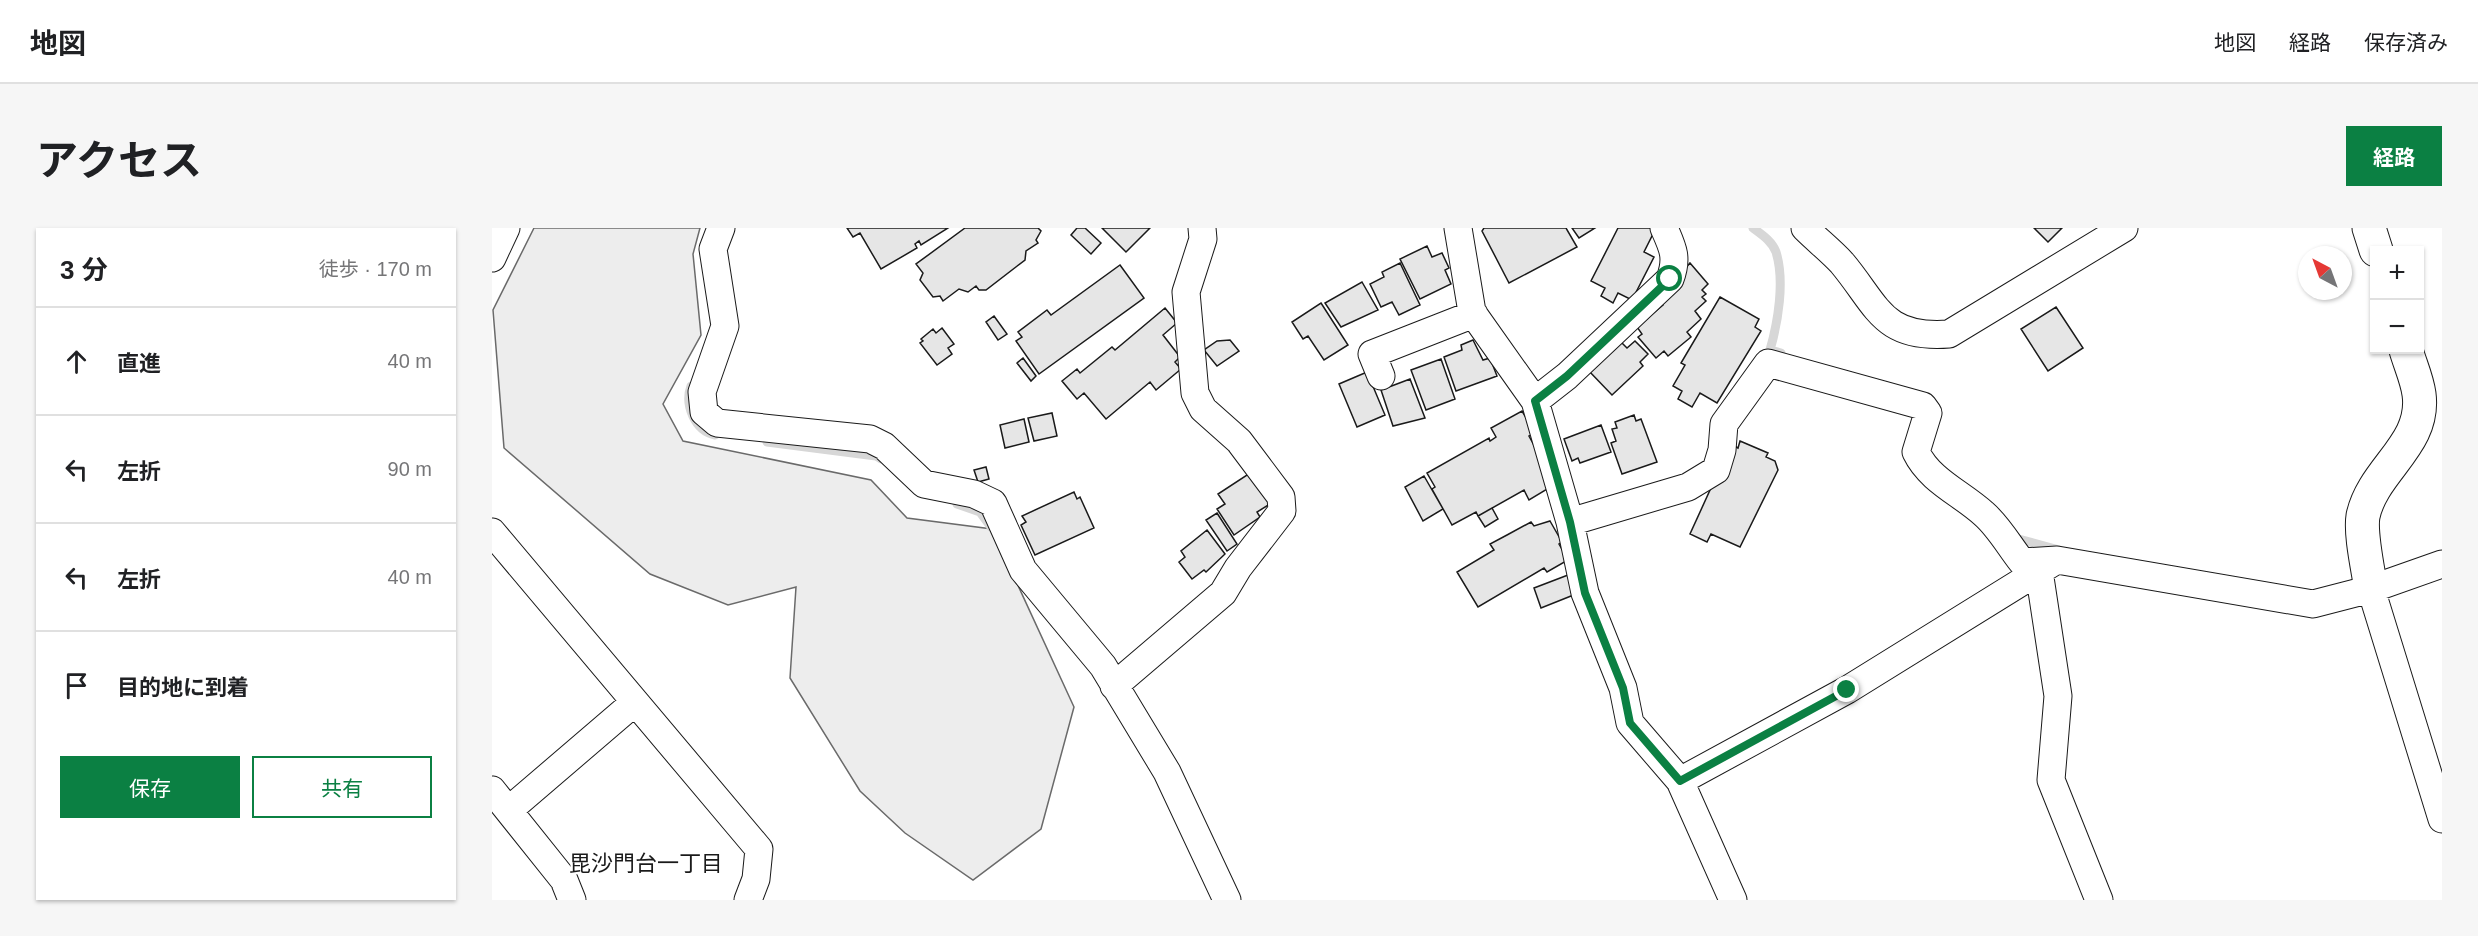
<!DOCTYPE html>
<html lang="ja">
<head>
<meta charset="utf-8">
<style>
  :root { --surface:#fff; --page:#f6f6f6; --text:#202124; --muted:#757577; --line:#e0e0e0; --accent:#0b8043 }
  body { margin:0; font-family:Helvetica,"Noto Sans JP",sans-serif; background:var(--page); color:var(--text) }
  .controls { position:absolute; right:18px; top:18px; display:grid; overflow:hidden; border-radius:0px; box-shadow:0 2px 4px #0004 }
  .controls button { width:54px; height:54px; display:grid; place-items:center; padding:0; border:0; border-bottom:2px solid var(--line); background:var(--surface); color:var(--text); font:30px sans-serif }
  .compass { position:absolute; left:1806px; top:18px; width:54px; height:54px; border-radius:50%; background:var(--surface); box-shadow:0 2px 4px #0004; rotate:319deg }
  .stop { position:absolute; width:18px; height:18px; margin:-14px; border:4px solid #0b8043; border-radius:50%; background:#fff }
  .stop.end { background:#0b8043; border-color:#fff; box-shadow:0 2px 6px #0008 }
  .list { margin:0; padding:0; list-style:none }
  h2 { display:flex; justify-content:space-between; align-items:center; height:78px; margin:0; padding:0 24px; font-size:26px }
  h2 small { font-size:20px; font-weight:400; color:var(--muted) }
  .list li { display:grid; grid-template-columns:39px 1fr auto; gap:18px; align-items:center; box-sizing:border-box; height:108px; padding:0 24px; border-top:2px solid var(--line) }
  .list b { display:block; font-size:22px; white-space:nowrap }
  .list em { font-size:20px; font-style:normal; color:var(--muted) }
  .actions { display:flex; gap:12px; padding:18px 24px }
  .actions a { flex:1; padding:14px 0; border:2px solid var(--accent); border-radius:0px; text-align:center; font-size:21px; color:var(--accent) }
  .actions .main { background:var(--accent); color:#fff }
  .icon { flex:none; width:33px; height:33px; fill:none; stroke:currentColor; stroke-width:2; stroke-linecap:round; stroke-linejoin:round }
  .map { position:relative; flex:none; width:1950px; height:672px; overflow:hidden; border-radius:0px }
  header { display:flex; align-items:center; gap:36px; box-sizing:border-box; height:84px; padding:0 30px; background:var(--surface); border-bottom:2px solid var(--line) }
  header strong { font-size:28px }
  nav { display:flex; gap:33px; margin-inline-start:auto; font-size:21px }
  .intro { display:flex; align-items:center; justify-content:space-between; box-sizing:border-box; height:144px; padding:0 36px }
  h1 { margin:0; font-size:42px }
  .button { padding:15px 27px; border-radius:0px; background:var(--accent); color:#fff; font-size:21px; font-weight:700 }
  main { display:flex; gap:36px; padding:0 36px }
  aside { flex:1; background:var(--surface); border-radius:0px; box-shadow:0 2px 4px #0004 }
  .map>svg:first-child { display:block }
  .built { fill:#ededed; stroke:#6a6a6a; stroke-width:1.5 }
  .lines { fill:none; stroke-linecap:round; stroke-linejoin:round }
  .stream { stroke:#d7d7d7; stroke-width:9 }
  .building { fill:#e6e6e6; stroke:#1a1a1a; stroke-width:1.5 }
  .street-casing { stroke:#1a1a1a; stroke-width:29 }
  .secondary-casing { stroke:#1a1a1a; stroke-width:35 }
  .street { stroke:#fff; stroke-width:27 }
  .secondary { stroke:#fff; stroke-width:33 }
  .route { stroke:#0b8043; stroke-width:8 }
  .labels { text-anchor:middle; stroke-width:4.5; stroke-linejoin:round; paint-order:stroke }
  .neighbourhood-label { font-size:22px; fill:#1a1a1a; stroke:#fff }
</style>
</head>
<body>
<header>
<strong>地図</strong>
<nav><a>地図</a><a>経路</a><a>保存済み</a></nav>
</header>
<div class="intro"><h1>アクセス</h1><a class="button">経路</a></div>
<main>
<aside>
<h2>3 分<small>徒歩 · 170 m</small></h2>
<ul class="list">
<li><svg class="icon" aria-label="ahead" viewBox="0 0 24 24"><path d="M12 20V5M6 11l6-6 6 6"/></svg><div><b>直進</b></div><em>40 m</em></li>
<li><svg class="icon" aria-label="left" viewBox="0 0 24 24"><path d="M17 20v-9H6M10 6l-5 5 5 5"/></svg><div><b>左折</b></div><em>90 m</em></li>
<li><svg class="icon" aria-label="left" viewBox="0 0 24 24"><path d="M17 20v-9H6M10 6l-5 5 5 5"/></svg><div><b>左折</b></div><em>40 m</em></li>
<li><svg class="icon" aria-label="arrive" viewBox="0 0 24 24"><path d="M6 21V4h12l-3 4 3 4H6"/></svg><div><b>目的地に到着</b></div></li>
</ul>
<div class="actions"><a class="main">保存</a><a>共有</a></div>
</aside>
<div class="map">
<svg width="1950" height="672" viewBox="0 0 1950 672">
  <rect width="100%" height="100%" fill="#fff"/>
  <path class="built" d="M 42,0 L 208,0 L 201,26 L 209,107 L 171,176 L 191,213 L 379,252 L 415,290 L 500,301 L 582,479 L 549,601 L 481,652 L 413,605 L 368,563 L 298,450 L 304,359 L 236,377 L 158,346 L 12,220 L 1,82 Z"/>
  <g class="lines">
    <path class="stream" d="M 1261,0 C 1269,6 1280,13 1284,24 C 1293,53 1286,94 1278,122 L 1289,125
      M 199,158 C 192,177 203,203 223,207
      M 275,214 L 384,228 L 389,231
      M 465,276 L 488,284 L 499,299
      M 1523,310 L 1567,322"/>
  </g>
  <path class="building" d="M 355,0 L 456,0 L 429,17 L 427,13 L 423,16 L 425,20 L 389,41 L 368,5 L 361,9 Z
    M 473,0 L 546,0 L 549,3 L 544,12 L 546,15 L 534,23 L 533,32 L 494,62 L 487,62 L 484,58 L 476,64 L 467,61 L 451,73 L 448,68 L 441,69 L 428,52 L 431,45 L 424,36 Z
    M 585,0 L 593,0 L 609,15 L 599,26 L 579,7 Z
    M 610,0 L 658,0 L 634,24 Z
    M 992,0 L 1074,0 L 1085,19 L 1017,55 L 990,3 Z
    M 1080,0 L 1103,0 L 1087,10 Z
    M 1126,0 L 1164,0 L 1152,24 L 1162,29 L 1140,72 L 1126,65 L 1121,75 L 1109,68 L 1113,60 L 1099,53 Z
    M 1542,0 L 1570,0 L 1556,14 Z
    M 935,18 L 940,29 L 950,25 L 957,40 L 953,42 L 959,56 L 928,71 L 908,31 Z
    M 908,35 L 928,77 L 907,87 L 900,74 L 889,79 L 878,56 L 892,49 L 890,44 Z
    M 1198,35 L 1216,56 L 1210,62 L 1214,66 L 1210,69 L 1214,73 L 1203,83 L 1209,91 L 1195,104 L 1199,109 L 1176,128 L 1172,123 L 1164,130 L 1146,109 L 1150,106 L 1145,99 L 1171,77 L 1166,72 Z
    M 628,37 L 652,70 L 547,146 L 524,113 L 530,109 L 526,104 L 555,82 L 559,87 Z
    M 870,54 L 886,82 L 849,99 L 833,75 Z
    M 1228,69 L 1267,91 L 1263,99 L 1269,103 L 1225,175 L 1208,165 L 1200,179 L 1186,171 L 1190,163 L 1181,158 L 1193,137 L 1189,135 Z
    M 829,75 L 856,117 L 832,132 L 816,108 L 811,111 L 800,94 Z
    M 1564,79 L 1591,120 L 1556,143 L 1529,101 Z
    M 673,80 L 685,95 L 671,107 L 688,129 L 683,134 L 689,141 L 664,162 L 658,154 L 614,191 L 592,165 L 585,171 L 570,153 L 585,141 L 588,145 L 620,119 L 623,122 Z
    M 502,88 L 515,106 L 506,112 L 494,94 Z
    M 450,100 L 462,116 L 456,120 L 460,126 L 445,137 L 428,115 L 431,113 L 429,111 L 441,101 L 444,105 Z
    M 738,112 L 747,123 L 725,138 L 712,122 L 725,113 Z
    M 981,112 L 991,132 L 998,130 L 1005,148 L 964,163 L 952,129 L 970,122 L 969,117 Z
    M 1127,112 L 1135,120 L 1143,113 L 1156,126 L 1148,134 L 1151,138 L 1120,167 L 1096,142 Z
    M 531,130 L 544,148 L 539,153 L 525,135 Z
    M 949,131 L 963,171 L 934,182 L 919,142 Z
    M 875,144 L 893,187 L 865,199 L 847,156 Z
    M 918,151 L 933,190 L 901,198 L 889,162 Z
    M 1030,183 L 1043,205 L 1037,208 L 1050,232 L 1057,260 L 1037,272 L 1032,262 L 986,288 L 984,284 L 960,297 L 940,261 L 943,259 L 935,245 L 997,210 L 998,213 L 1004,209 L 999,200 Z
    M 560,185 L 565,208 L 542,213 L 536,190 Z
    M 1142,187 L 1144,193 L 1149,191 L 1165,234 L 1130,246 L 1119,215 L 1124,213 L 1120,201 L 1125,200 L 1123,194 Z
    M 532,191 L 537,214 L 513,220 L 508,197 Z
    M 1109,197 L 1119,224 L 1088,235 L 1086,230 L 1080,233 L 1072,211 Z
    M 1248,213 L 1276,225 L 1274,229 L 1283,233 L 1286,242 L 1248,319 L 1219,306 L 1215,314 L 1198,306 L 1239,216 L 1246,220 Z
    M 494,239 L 497,251 L 486,254 L 482,242 Z
    M 758,245 L 778,276 L 765,284 L 768,289 L 742,307 L 725,281 L 733,276 L 726,266 Z
    M 932,248 L 951,281 L 931,293 L 913,259 Z
    M 582,264 L 585,271 L 588,269 L 602,300 L 543,327 L 529,297 L 534,294 L 530,288 Z
    M 1000,280 L 1006,291 L 993,299 L 986,288 Z
    M 725,285 L 745,316 L 735,323 L 714,292 Z
    M 1058,293 L 1070,314 L 1067,316 L 1076,332 L 1055,344 L 1052,340 L 986,379 L 965,344 L 1002,322 L 998,316 L 1015,307 L 1039,294 L 1042,298 Z
    M 715,302 L 733,326 L 714,344 L 712,342 L 700,351 L 687,334 L 693,329 L 689,323 Z
    M 1076,347 L 1084,366 L 1049,380 L 1042,360 Z"/>
  <g class="lines">
    <defs>
      <path id="street" d="M 229,0 L 221,21 L 233,98 L 210,164 L 212,184 L 225,195 L 378,211 L 392,218 L 432,256 L 482,266 L 501,275 L 531,342 L 611,438 L 675,544 L 735,672
        M 966,0 L 980,84 L 1043,173 L 1078,294 L 1093,365 L 1131,460 L 1138,495 L 1188,553 L 1241,672
        M 1313,0 C 1325,12 1339,23 1350,35 C 1386,78 1390,111 1457,106 L 1632,0
        M 0,30 L 14,0
        M 889,148 L 880,126 L 982,86
        M 1043,173 L 1075,148 L 1178,51 C 1186,30 1181,20 1172,0
        M 1078,294 L 1196,259 L 1224,242 L 1230,222 L 1232,196 L 1276,135 L 1431,178 L 1436,185 L 1424,224 C 1438,253 1469,265 1492,286 C 1507,299 1518,319 1530,334 L 1565,332 L 1821,376 L 1879,361 L 1950,336
        M 0,304 L 267,621 L 264,651 L 256,672
        M 1560,335 L 1547,343 L 1566,468 L 1559,552 L 1607,672
        M 1879,361 L 1950,591
        M 622,458 L 731,365 L 746,340 L 790,283 L 789,269 L 747,213 L 711,181 L 703,165 L 694,64 L 711,11 L 710,0
        M 1188,553 L 1355,462 L 1547,343
        M 0,562 L 72,652 L 80,672
        M 17,582 L 143,474"/>
      <path id="secondary" d="M 1877,0 L 1884,22
        M 1879,361 C 1876,341 1868,306 1871,288 C 1881,241 1934,217 1927,166 C 1925,151 1918,136 1914,122"/>
    </defs>
    <use href="#street" class="street-casing"/>
    <use href="#secondary" class="secondary-casing"/>
    <use href="#street" class="street"/>
    <use href="#secondary" class="secondary"/>
  </g>
  <g class="lines">
    <path class="route" d="M 1178,51 L 1075,148 L 1043,173 L 1078,294 L 1093,365 L 1131,460 L 1138,495 L 1188,553 L 1355,462"/>
  </g>
  <g class="labels">
    <g class="neighbourhood-label">
      <text x="154" y="643">毘沙門台一丁目</text>
    </g>
  </g>
</svg>
<div class="controls">
<button>+</button>
<button>−</button>
</div>
<svg class="compass" viewBox="-18 -18 36 36"><path d="M0-13l5 13h-10z" fill="#e53935"/><path d="M0 13l5-13h-10z" fill="#757577"/></svg>
<div class="stop" style="left:1178px;top:51px"></div>
<div class="stop end" style="left:1355px;top:462px"></div>
</div>
</main>
</body>
</html>
